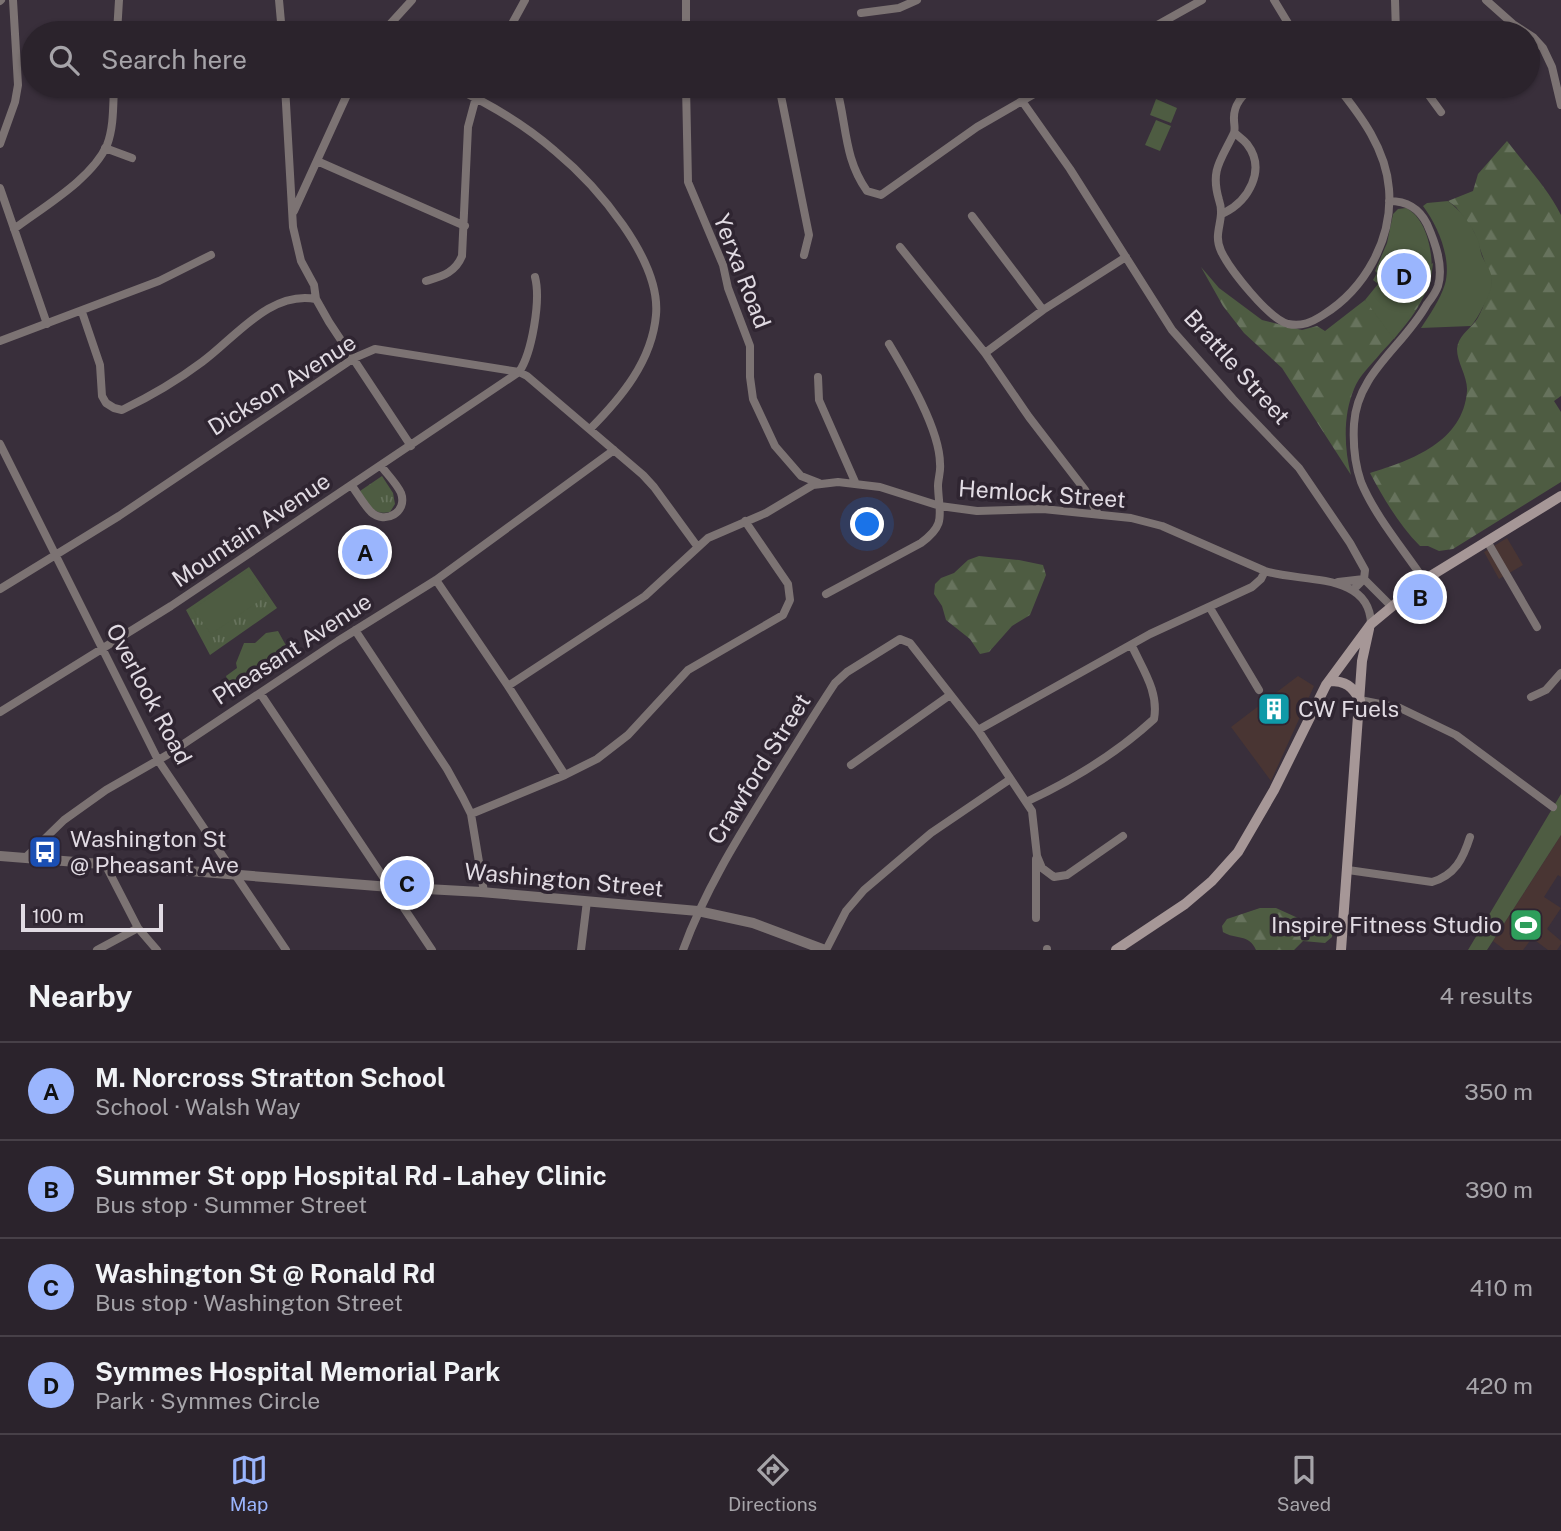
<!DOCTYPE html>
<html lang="en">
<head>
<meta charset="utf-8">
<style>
  :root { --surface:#2b232c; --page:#372f38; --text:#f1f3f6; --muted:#a6a4a9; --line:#474048; --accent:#9ab5fd }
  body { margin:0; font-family:"Public Sans",sans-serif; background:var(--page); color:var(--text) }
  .scale { position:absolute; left:21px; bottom:18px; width:142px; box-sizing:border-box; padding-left:7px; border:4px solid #e1dbe3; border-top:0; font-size:19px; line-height:24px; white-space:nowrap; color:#e1dbe3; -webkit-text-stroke:5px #2f2531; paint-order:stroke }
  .you { position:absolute; left:868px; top:525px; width:24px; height:24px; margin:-18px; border:5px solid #fff; border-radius:50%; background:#1a73e8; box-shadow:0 0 0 10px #1a73e833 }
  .badge { display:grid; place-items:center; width:46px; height:46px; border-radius:50%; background:var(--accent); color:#111; font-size:23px; font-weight:700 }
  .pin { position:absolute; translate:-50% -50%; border:4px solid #fff; box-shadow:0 2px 7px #0006 }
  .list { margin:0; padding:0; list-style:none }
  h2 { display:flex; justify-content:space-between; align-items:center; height:91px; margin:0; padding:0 28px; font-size:30px }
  h2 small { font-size:23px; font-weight:400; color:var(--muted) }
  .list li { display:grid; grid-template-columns:46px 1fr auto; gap:21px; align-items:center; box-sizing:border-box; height:98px; padding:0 28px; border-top:2px solid var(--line) }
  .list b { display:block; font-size:26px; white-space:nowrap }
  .list p { margin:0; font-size:23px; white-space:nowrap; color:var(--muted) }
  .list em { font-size:23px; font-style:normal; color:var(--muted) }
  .icon { flex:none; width:38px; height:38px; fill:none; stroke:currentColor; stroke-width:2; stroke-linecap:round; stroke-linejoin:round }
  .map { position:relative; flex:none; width:1561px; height:950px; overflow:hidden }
  .search { position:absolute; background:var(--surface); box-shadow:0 2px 5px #0004; left:21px; right:21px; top:21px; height:77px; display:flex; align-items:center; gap:18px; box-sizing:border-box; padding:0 24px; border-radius:38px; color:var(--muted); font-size:26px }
  .sheet { height:483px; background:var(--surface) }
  nav { display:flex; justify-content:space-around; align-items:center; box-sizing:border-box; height:98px; border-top:2px solid var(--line); background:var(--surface); font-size:19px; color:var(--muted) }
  nav a { display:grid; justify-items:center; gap:4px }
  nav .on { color:var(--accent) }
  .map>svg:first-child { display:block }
  .commercial { fill:#493533 }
  .grass { fill:url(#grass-tufts) }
  .forest { fill:url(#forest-firs) }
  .park { fill:#4e5c42 }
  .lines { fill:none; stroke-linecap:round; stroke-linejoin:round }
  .minor { stroke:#7c7373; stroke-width:8 }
  .tertiary { stroke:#7c7373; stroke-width:10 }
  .secondary { stroke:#a69797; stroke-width:10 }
  .labels { text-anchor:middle; stroke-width:7; stroke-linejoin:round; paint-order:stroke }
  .street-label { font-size:23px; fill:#e1dbe3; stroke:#2f2531 }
  .poi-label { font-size:23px; fill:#e1dbe3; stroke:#2f2531; text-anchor:start }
</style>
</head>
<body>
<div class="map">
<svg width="1561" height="950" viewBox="0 0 1561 950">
  <defs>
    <pattern id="grass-tufts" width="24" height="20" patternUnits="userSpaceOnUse" patternTransform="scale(1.75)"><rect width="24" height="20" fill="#4e5c42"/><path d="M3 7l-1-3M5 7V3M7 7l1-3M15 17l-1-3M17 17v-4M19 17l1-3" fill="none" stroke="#67735d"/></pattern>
    <pattern id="forest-firs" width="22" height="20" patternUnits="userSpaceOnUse" patternTransform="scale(1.75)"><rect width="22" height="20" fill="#4e5c42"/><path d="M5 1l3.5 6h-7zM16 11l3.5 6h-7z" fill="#67735d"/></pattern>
  </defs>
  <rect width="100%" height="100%" fill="#392f3b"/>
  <path class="commercial" d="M 1507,538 L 1523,565 L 1499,579 L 1484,552 Z
    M 1298,676 L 1314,686 L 1271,781 L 1231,727 Z
    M 1561,835 L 1561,877 L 1558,875 L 1544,897 L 1561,908 L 1547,929 L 1561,941 L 1561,944 L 1557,950 L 1548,950 L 1532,938 L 1523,950 L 1505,950 L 1493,941 Z"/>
  <path class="grass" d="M 382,476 L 393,493 L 395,504 L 390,512 C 373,516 368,504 360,491 Z
    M 249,567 L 277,608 L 210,655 L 186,610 Z"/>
  <path class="forest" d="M 1507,141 C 1526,166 1547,187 1561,215 L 1561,396 L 1554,401 L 1561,412 L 1561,482 L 1453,549 L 1439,551 L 1428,546 L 1420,546 C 1399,525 1384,499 1370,473 C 1412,460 1463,442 1467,391 C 1468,377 1457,363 1457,349 C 1458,337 1468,330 1475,322 C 1483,312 1486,295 1492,282 L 1474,232 L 1456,207 L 1448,201 L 1473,191 L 1478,174 Z
    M 1433,263 C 1430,300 1404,328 1380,354 C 1371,365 1359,376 1354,389 C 1343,415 1344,448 1351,475 L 1282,368 L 1244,333 L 1223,306 L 1201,267 L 1219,288 L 1262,320 L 1302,330 L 1317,326 L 1325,331 L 1365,300 L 1374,307 Z
    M 979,556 L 1019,560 L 1043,565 L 1046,575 L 1030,615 L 1012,626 L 989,652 L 980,654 L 970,639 L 946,620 L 942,606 L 934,594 L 935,584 L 941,578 L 954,573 L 968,560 Z
    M 1260,908 L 1276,908 L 1309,923 L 1330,926 L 1333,928 L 1332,937 L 1325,943 L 1303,941 L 1294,950 L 1256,950 C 1249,933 1235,940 1223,932 L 1222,926 L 1227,919 Z"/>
  <path class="park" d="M 1156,99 L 1177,108 L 1171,123 L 1150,115 Z
    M 1156,120 L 1171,126 L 1160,151 L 1145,145 Z
    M 1448,201 C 1461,211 1472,225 1478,240 C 1480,245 1480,251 1482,256 C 1486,265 1492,271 1492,282 C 1492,291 1478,319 1471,326 L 1421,328 C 1430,314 1440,300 1445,284 C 1452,259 1438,226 1423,206 L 1427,203 Z
    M 1406,208 C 1430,220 1436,265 1429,288 L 1394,339 L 1365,300 L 1378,284 L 1373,280 L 1377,273 L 1375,271 L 1387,243 L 1393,214 L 1398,209 Z
    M 247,571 L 265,597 L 211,634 L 193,609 Z
    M 278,631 L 289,651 L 278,657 L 270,656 L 271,663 L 254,673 L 256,679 C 247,687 240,691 229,685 L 226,676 L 237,668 L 236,663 L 244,643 L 255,643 L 266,633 Z
    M 1561,794 L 1561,835 L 1487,950 L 1468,950 Z"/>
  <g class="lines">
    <path class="minor" d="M 279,0 L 282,33
      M 1274,0 L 1294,33
      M 1395,0 L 1396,33
      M 1486,0 L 1513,24 L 1533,37 L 1543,48 L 1552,67 L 1561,105
      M 0,1 L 1,0
      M 861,13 L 899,8 L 917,0
      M 117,33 L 119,0
      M 382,33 L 412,0
      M 507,33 L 525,0
      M 686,33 L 686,0
      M 1143,33 L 1202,0
      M 285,86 L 293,227 L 301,261 L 314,285 L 316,299 L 329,322 L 411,446
      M 451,86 C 488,103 524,124 555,151 C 596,185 661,259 656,315 C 652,361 621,398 590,429
      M 686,86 L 688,182 L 723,265 L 728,288 L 750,346 L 750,377 L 753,399 L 775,446 L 801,476 L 819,483
      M 779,86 L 809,235 L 804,255
      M 836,86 C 847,123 843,157 867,191 L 881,195 L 977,127 L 1048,86
      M 1255,86 C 1243,94 1233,104 1234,120 C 1234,125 1236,131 1233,135 C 1221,160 1210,170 1219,200 C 1226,220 1212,232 1221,251 C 1230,270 1269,319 1288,324 C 1302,327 1312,322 1323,315 C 1365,289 1393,239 1389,189 C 1386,149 1361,116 1337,86
      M 1422,86 L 1441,112
      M 1022,101 L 1070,169 L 1172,330 L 1233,399 L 1299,468 L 1350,543 L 1365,570 L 1364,579 L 1354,589
      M 0,144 L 15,102 L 18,85 L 13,0
      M 105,148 L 132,158
      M 317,161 L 465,226
      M 0,188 L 47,324
      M 1389,201 C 1407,201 1419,208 1427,224 C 1435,242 1444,266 1438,286 C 1436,292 1431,299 1427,304 C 1404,346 1357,373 1354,424 C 1353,442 1355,465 1361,482 C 1375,516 1404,550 1424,580
      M 294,211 L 351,86
      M 1224,213 C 1248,201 1267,170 1247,144 C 1244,140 1239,137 1235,133
      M 972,216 L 1043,310
      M 14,229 C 43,207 92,179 107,145 C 114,127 113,105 114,86
      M 900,247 L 985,353 L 1029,417 L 1085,490 L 1098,514
      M 426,281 C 442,276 455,273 462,256 L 468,127 L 479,86
      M 82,312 L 100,365 L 102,396 L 106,403 L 114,408 L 122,410 C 149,397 178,380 202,362 C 235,338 270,290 316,299
      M 0,341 L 159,281 L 211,255
      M 985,353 L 1043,310 L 1126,257
      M 818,377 L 819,400 L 856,484
      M 0,444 L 158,760 L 286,950
      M 352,486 C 358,494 364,505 371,512 C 385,525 408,512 401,493 C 397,484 388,475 381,466
      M 1487,541 L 1537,627
      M 436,580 L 508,686 L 565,775
      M 1338,582 L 1364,579 L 1391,606
      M 0,589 L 119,516 L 354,358 L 375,349 L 519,372 L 527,376 L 643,475 L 654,487 L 697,546
      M 826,594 L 921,543 C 947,524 939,515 938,486 C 938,479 941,471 940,464 C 940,430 907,374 889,344
      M 1210,608 L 1259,690
      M 355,630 L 447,769 L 463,798 L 471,814 L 484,892
      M 508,686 L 645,596 L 708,538 L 766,513 L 813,485 L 838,482 L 880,487 L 940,506 L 977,511 L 1043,509 L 1131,518 L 1162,526 L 1265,571 C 1300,583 1370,571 1371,624
      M 260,693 L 432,950
      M 1531,697 L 1546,690 L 1561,673
      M 1360,700 L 1400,708 L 1456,735 L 1553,807
      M 0,712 L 171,606 L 519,372 C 532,353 541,300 535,277
      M 978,730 L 1150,634 L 1252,587 L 1261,579 L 1265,571
      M 851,765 L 950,695
      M 1026,802 C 1071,781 1117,753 1154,719 C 1159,692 1143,670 1132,646
      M 471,814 L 565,775 L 597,759 L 628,735 L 688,670 L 783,615 L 790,600 L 788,584 L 745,521
      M 26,857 L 64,820 L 106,790 L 167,755 L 338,641 L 436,580 L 614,450
      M 105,864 L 138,928 L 157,950
      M 1348,870 L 1432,882 C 1455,875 1463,859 1470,837
      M 1036,918 L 1036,859
      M 97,950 L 138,928
      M 581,950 L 587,901
      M 683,950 C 707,884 746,825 783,765 C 800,738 817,710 835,683 L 847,672 L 900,639 L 910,643 L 978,730 L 1032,811 L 1037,856 L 1042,868 L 1054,877 L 1067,875 L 1123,836
      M 826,950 L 846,911 L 864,890 L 931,833 L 1009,780
      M 1047,950 L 1047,949"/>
    <path class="tertiary" d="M 0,856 L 390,887 L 481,892 L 698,911 L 753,923 L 825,950"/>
    <path class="secondary" d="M 1329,681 C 1346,681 1352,686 1360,700
      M 1116,950 L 1185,904 L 1212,881 L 1238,852 L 1274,790 L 1326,685 L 1371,624 L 1424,580 L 1561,496
      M 1341,950 L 1362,661 L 1369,629"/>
  </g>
  <defs>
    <symbol id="building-square" viewBox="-11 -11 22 22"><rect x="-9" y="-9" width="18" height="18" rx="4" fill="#0f9aa8" stroke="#2f2531"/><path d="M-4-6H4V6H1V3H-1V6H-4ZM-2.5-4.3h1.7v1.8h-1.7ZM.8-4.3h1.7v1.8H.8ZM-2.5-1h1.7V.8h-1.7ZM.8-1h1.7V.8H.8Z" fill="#fff"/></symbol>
    <symbol id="bus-square" viewBox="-11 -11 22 22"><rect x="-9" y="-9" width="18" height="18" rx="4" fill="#1a4fb4" stroke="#2f2531"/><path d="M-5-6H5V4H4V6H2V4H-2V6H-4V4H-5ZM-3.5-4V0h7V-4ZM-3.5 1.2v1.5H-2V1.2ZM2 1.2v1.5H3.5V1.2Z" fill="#fff"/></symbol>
    <symbol id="stadium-square" viewBox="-11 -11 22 22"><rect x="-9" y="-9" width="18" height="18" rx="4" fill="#2e9e5b" stroke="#2f2531"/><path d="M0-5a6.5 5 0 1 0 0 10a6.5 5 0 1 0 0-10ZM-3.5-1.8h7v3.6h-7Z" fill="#fff"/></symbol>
  </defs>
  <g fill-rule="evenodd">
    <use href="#building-square" x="1255" y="690" width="38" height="38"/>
    <use href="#bus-square" x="26" y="833" width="38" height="38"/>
    <use href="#stadium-square" x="1507" y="906" width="38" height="38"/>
  </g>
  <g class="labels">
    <g class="street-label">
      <text transform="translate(742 271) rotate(69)" y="8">Yerxa Road</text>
      <text transform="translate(1237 367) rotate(48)" y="8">Brattle Street</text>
      <text transform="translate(282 385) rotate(-32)" y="8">Dickson Avenue</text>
      <text transform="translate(1042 494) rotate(4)" y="8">Hemlock Street</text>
      <text transform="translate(251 530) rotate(-34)" y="8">Mountain Avenue</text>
      <text transform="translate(292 649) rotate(-33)" y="8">Pheasant Avenue</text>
      <text transform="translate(149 694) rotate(62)" y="8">Overlook Road</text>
      <text transform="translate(759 769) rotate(-58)" y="8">Crawford Street</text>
      <text transform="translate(564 880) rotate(5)" y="8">Washington Street</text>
    </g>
    <g class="poi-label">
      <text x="1298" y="717">CW Fuels</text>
      <text x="70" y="847">Washington St<tspan x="70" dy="26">@ Pheasant Ave</tspan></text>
      <text x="1502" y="933" text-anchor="end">Inspire Fitness Studio</text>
    </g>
  </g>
</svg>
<div class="scale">100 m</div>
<div class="you"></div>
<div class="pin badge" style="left:365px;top:552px">A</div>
<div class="pin badge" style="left:1420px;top:597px">B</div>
<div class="pin badge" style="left:407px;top:883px">C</div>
<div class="pin badge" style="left:1404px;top:276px">D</div>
<div class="search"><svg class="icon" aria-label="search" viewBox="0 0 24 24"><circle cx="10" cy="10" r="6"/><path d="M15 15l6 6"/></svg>Search here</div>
</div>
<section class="sheet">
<h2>Nearby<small>4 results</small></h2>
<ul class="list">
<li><span class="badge">A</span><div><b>M. Norcross Stratton School</b><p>School · Walsh Way</p></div><em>350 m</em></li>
<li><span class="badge">B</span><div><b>Summer St opp Hospital Rd - Lahey Clinic</b><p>Bus stop · Summer Street</p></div><em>390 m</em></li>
<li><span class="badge">C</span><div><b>Washington St @ Ronald Rd</b><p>Bus stop · Washington Street</p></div><em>410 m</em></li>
<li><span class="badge">D</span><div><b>Symmes Hospital Memorial Park</b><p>Park · Symmes Circle</p></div><em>420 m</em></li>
</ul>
</section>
<nav>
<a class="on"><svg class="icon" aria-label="map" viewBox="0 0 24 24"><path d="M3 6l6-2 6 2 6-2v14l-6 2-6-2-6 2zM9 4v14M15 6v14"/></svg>Map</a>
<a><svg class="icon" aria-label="directions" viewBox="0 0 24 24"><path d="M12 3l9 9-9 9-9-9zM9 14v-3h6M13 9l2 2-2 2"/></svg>Directions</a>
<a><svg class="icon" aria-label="saved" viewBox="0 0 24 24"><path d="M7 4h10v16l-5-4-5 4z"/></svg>Saved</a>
</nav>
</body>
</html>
